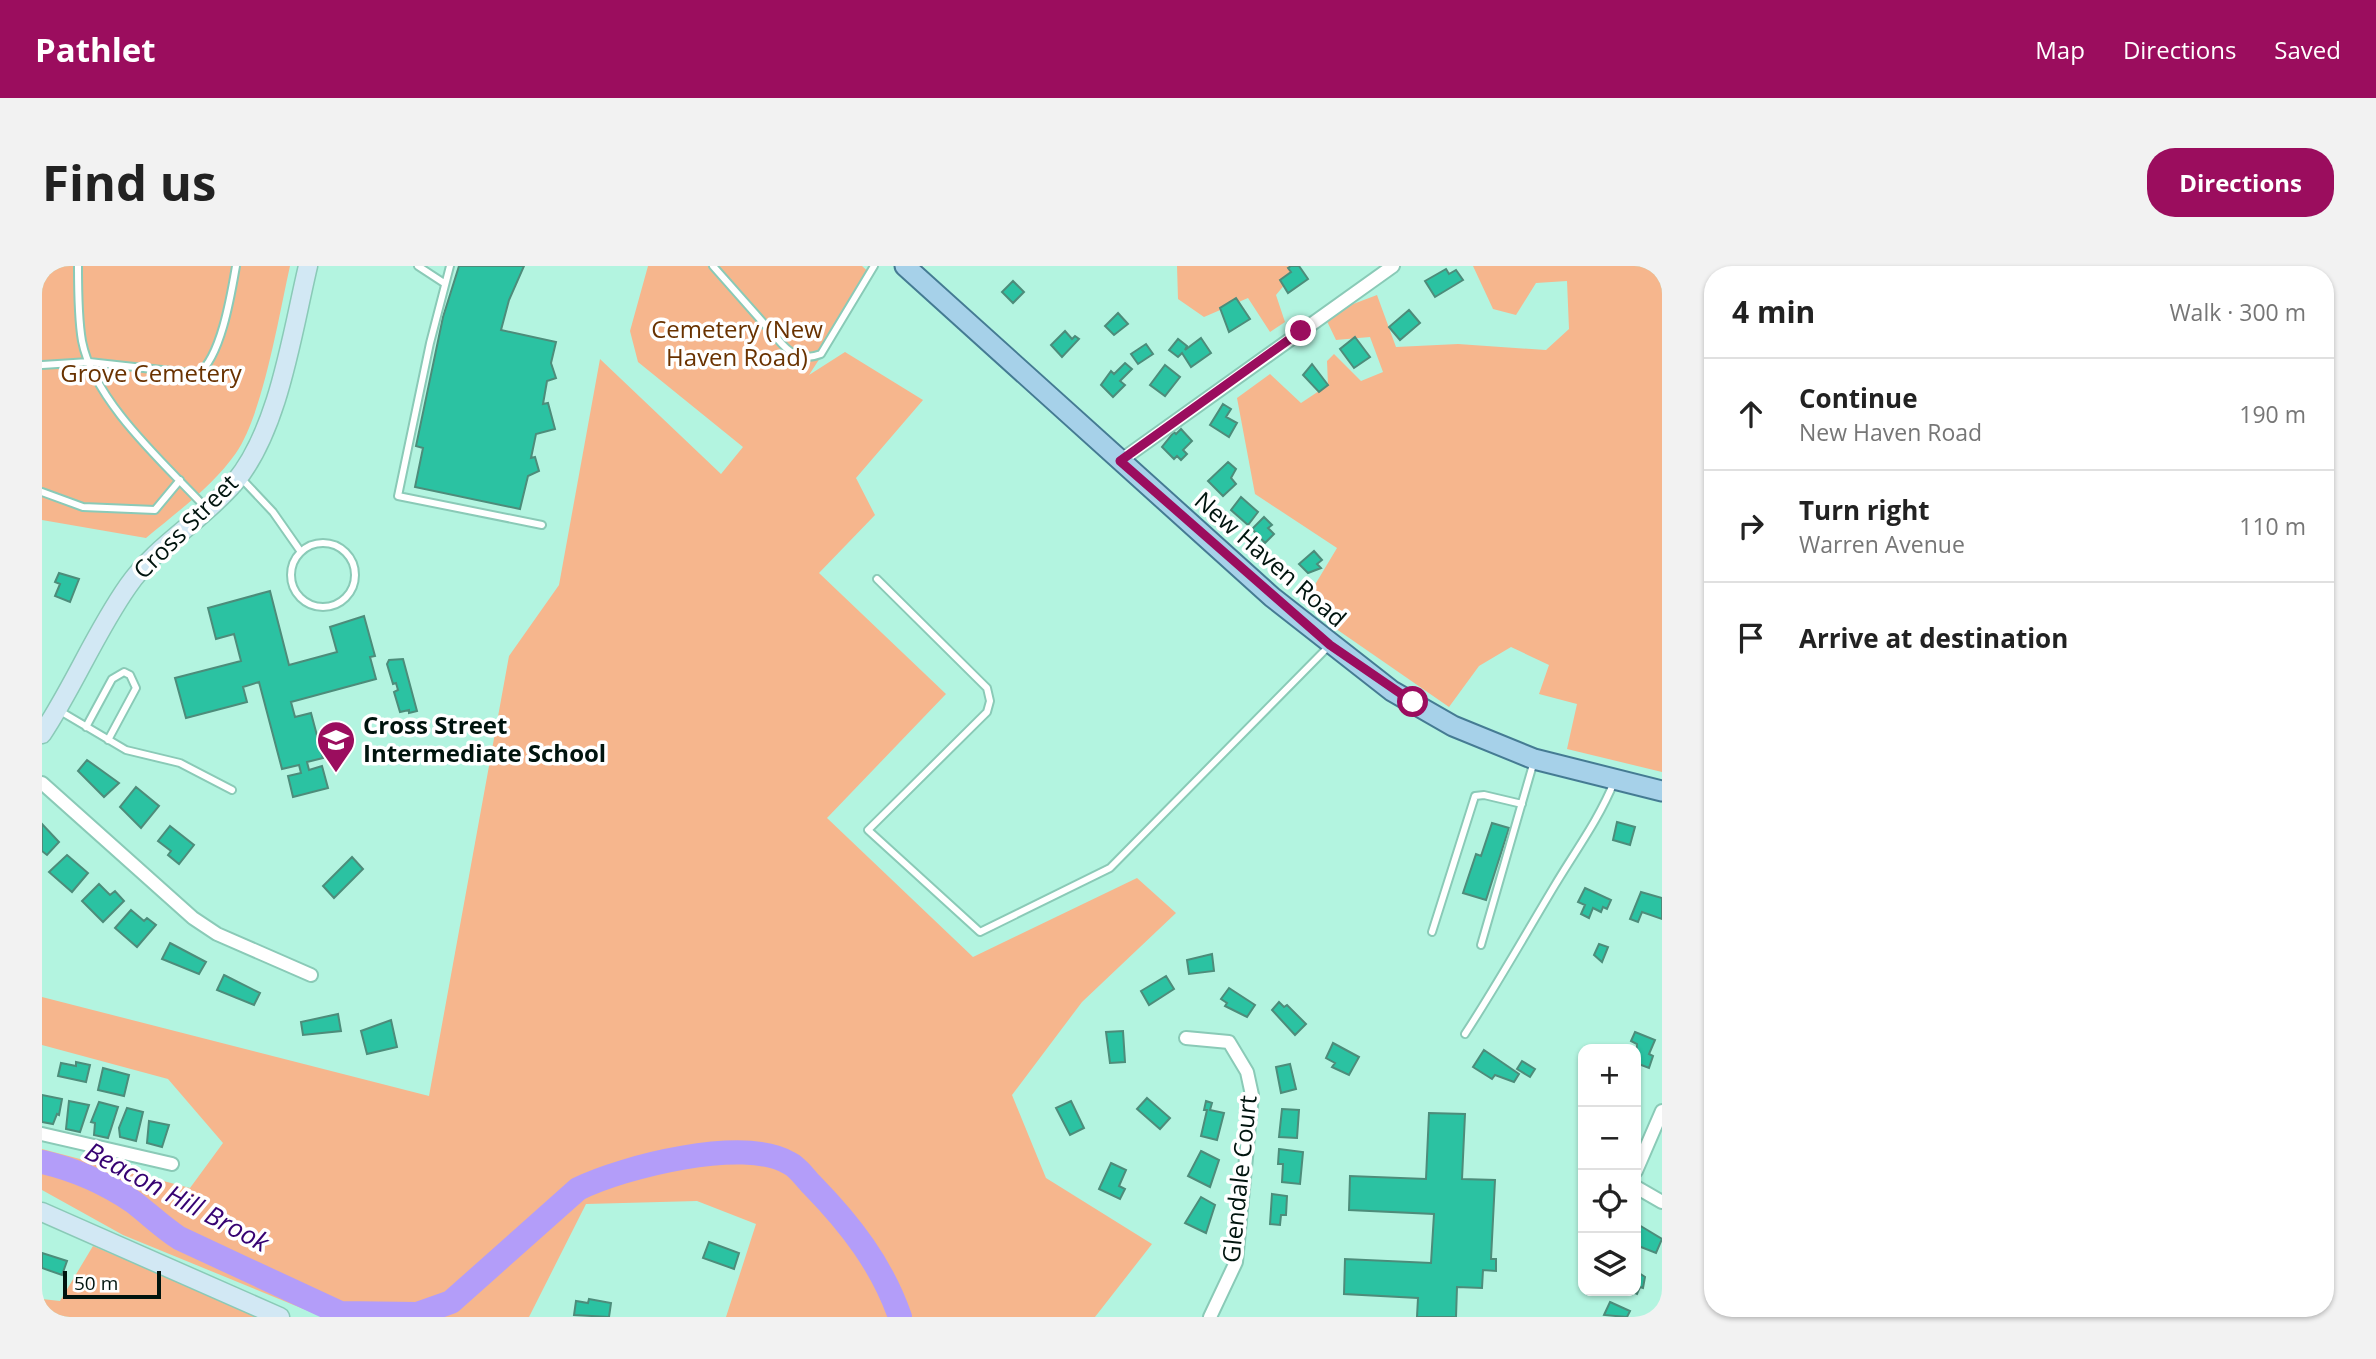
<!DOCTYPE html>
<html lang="en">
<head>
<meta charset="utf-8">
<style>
  :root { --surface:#fff; --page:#f2f2f2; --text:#222; --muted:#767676; --line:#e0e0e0; --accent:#9b0d5e }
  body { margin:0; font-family:"Open Sans",sans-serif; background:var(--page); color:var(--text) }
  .controls { position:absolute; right:21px; bottom:21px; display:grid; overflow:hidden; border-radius:14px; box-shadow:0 2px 5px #0004 }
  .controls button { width:63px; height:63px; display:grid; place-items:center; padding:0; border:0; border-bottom:2px solid var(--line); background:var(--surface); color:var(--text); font:35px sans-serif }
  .scale { position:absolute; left:21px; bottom:18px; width:98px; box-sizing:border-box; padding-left:7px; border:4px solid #00140e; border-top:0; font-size:19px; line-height:24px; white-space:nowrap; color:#00140e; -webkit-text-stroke:5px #fff; paint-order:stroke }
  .stop { position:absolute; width:21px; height:21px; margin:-16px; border:5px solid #9b0d5e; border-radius:50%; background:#fff }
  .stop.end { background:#9b0d5e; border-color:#fff; box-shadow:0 2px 7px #0008 }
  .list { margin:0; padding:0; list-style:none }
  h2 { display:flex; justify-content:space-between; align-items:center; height:91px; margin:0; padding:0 28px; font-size:30px }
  h2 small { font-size:23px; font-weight:400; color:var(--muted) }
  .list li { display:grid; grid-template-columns:46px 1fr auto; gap:21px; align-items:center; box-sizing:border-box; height:112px; padding:0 28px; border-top:2px solid var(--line) }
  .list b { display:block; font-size:26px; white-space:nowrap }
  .list p { margin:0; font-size:23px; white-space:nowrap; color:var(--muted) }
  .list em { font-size:23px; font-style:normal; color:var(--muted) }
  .icon { flex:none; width:38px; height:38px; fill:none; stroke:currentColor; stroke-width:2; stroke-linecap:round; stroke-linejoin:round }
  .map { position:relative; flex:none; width:1620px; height:1051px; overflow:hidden; border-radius:28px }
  header { display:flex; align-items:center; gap:42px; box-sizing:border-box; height:98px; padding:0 35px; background:var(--accent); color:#fff }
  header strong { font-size:33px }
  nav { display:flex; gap:38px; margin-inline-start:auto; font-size:24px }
  .intro { display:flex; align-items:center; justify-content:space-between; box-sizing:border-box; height:168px; padding:0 42px }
  h1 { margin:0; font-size:49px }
  .button { padding:18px 32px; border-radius:28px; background:var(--accent); color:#fff; font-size:24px; font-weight:700 }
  main { display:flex; gap:42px; padding:0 42px }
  aside { flex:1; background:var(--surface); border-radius:28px; box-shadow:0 2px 5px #0004 }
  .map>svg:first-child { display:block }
  .green { fill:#f6b68d }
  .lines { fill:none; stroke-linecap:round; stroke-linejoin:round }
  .river { stroke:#b39df9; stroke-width:24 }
  .building { fill:#2bc2a2; stroke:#4d8c7a; stroke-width:2 }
  .lane-casing { stroke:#8acab7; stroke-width:10 }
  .street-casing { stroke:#8acab7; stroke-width:16 }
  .secondary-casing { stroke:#8acab7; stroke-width:21 }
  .primary-casing { stroke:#457b93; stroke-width:23 }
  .lane { stroke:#fff; stroke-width:6 }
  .street { stroke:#fff; stroke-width:12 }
  .secondary { stroke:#d2e8f4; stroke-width:18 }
  .primary { stroke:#a6d1e9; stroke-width:19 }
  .route { stroke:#9b0d5e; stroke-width:9 }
  .labels { text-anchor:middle; stroke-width:7; stroke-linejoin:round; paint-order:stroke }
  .park-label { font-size:24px; fill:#693200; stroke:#fff }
  .street-label { font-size:24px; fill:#00140e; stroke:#fff }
  .poi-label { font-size:24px; font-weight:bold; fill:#00140e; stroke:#fff; text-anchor:start }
  .water-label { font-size:26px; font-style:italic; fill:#360272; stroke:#fff }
</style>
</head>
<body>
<header>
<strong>Pathlet</strong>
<nav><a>Map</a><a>Directions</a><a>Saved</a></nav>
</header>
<div class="intro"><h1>Find us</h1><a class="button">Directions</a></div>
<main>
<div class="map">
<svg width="1620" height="1051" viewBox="0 0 1620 1051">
  <rect width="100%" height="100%" fill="#b3f4e0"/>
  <path class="green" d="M 0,0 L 248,0 C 237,49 221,148 194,187 C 171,220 135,246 104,272 L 0,254 Z
    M 606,0 L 820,0 L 831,10 L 767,109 L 803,86 L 881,134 L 814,212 L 833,249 L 777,307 L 904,428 L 785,552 L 931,691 L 1095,612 L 1134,647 L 1040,736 L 970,829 L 1004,912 L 1110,978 L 1053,1051 L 684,1051 L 714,958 L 655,935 L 544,938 L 487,1051 L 281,1051 L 81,969 L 0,924 L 0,883 L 148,922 L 181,877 L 126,813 L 0,779 L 0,731 L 387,830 L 467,390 L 517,319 L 558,93 L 679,208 L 701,181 L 596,96 L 588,65 Z
    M 1135,0 L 1258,0 L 1234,29 L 1243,56 L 1228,66 L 1206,32 L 1162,51 L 1136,33 Z
    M 1431,0 L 1620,0 L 1620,506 L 1525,483 L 1535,438 L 1497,428 L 1507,399 L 1469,381 L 1437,400 L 1407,441 L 1287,358 L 1265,332 L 1295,282 L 1213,228 L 1195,132 L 1228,108 L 1259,137 L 1286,119 L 1285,95 L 1292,88 L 1319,115 L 1341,106 L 1328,71 L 1294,74 L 1282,49 L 1335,29 L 1354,81 L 1416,78 L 1504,84 L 1527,63 L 1525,15 L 1494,17 L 1474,49 L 1451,43 Z
    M 51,980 L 219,1051 L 0,1051 L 0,1033 L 18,1035 Z"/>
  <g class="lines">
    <path class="river" d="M 0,896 C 31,903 63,917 90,935 C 106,947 120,961 137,972 L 298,1047 L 375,1048 L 409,1036 L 536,923 C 580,901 702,870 747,897 C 756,901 763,912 770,919 C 808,958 840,999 858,1051"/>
  </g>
  <path class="building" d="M 417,0 L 482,0 L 467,34 L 459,64 L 514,76 L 509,97 L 514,112 L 505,115 L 501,138 L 506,137 L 513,163 L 494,168 L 489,192 L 493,191 L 497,205 L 486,210 L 478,243 L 373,221 L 381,182 L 374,180 L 401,51 Z
    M 1249,0 L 1257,0 L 1266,13 L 1246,27 L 1238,14 L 1249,6 L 1246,2 Z
    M 1404,3 L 1407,8 L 1414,4 L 1421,14 L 1393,31 L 1383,15 Z
    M 971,15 L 982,26 L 971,37 L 960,26 Z
    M 1194,32 L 1208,53 L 1187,66 L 1178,42 Z
    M 1367,44 L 1378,57 L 1358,74 L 1347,61 Z
    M 1076,47 L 1086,58 L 1072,69 L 1063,60 Z
    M 1023,65 L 1030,73 L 1033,70 L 1037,73 L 1020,91 L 1009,79 Z
    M 1313,71 L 1328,91 L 1312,102 L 1298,83 Z
    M 1159,72 L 1169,87 L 1149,101 L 1140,87 L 1136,91 L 1127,84 L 1136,73 L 1145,80 L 1143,84 Z
    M 1104,78 L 1111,88 L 1096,98 L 1089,88 Z
    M 1083,97 L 1090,103 L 1078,115 L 1083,119 L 1071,131 L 1059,119 L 1069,105 L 1072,108 Z
    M 1270,98 L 1286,119 L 1277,126 L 1261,109 Z
    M 1123,99 L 1138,111 L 1123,130 L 1108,119 Z
    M 1181,138 L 1189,143 L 1184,151 L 1195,157 L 1187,171 L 1168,159 Z
    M 1139,163 L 1150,175 L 1141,184 L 1145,188 L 1139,194 L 1135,190 L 1132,193 L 1120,181 L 1132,166 L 1134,168 Z
    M 1186,196 L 1194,203 L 1189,212 L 1194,218 L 1181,230 L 1166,215 Z
    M 1199,231 L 1216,246 L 1206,259 L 1189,244 Z
    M 1222,251 L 1230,259 L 1226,262 L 1232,268 L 1223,277 L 1210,263 Z
    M 1272,285 L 1280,294 L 1275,298 L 1279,302 L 1266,307 L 1257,298 Z
    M 17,307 L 37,313 L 28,336 L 13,330 L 18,318 L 13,316 Z
    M 228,325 L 247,399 L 295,386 L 288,361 L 322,350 L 333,390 L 328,391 L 334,413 L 249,436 L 253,451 L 269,447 L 281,492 L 265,496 L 267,504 L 280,500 L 286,522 L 251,531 L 246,510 L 259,507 L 257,499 L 240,503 L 217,416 L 201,421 L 205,436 L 144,452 L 133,412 L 199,395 L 192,368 L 174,373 L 166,342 Z
    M 361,393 L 375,445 L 367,447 L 367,444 L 358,446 L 352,426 L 356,424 L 354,417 L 351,418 L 345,398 L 347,394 Z
    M 45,494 L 77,517 L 62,531 L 36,505 Z
    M 94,521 L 117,540 L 99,562 L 78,541 Z
    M 1575,556 L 1593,561 L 1588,579 L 1571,574 Z
    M 1450,557 L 1467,562 L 1444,634 L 1421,627 L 1434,588 L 1439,590 Z
    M 0,558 L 17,576 L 5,589 L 0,585 Z
    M 128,560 L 152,579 L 137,598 L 126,589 L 129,585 L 116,575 Z
    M 25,589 L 46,607 L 30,626 L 7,606 Z
    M 310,591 L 321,603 L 292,632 L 281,620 Z
    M 57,618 L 68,629 L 73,625 L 82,635 L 61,656 L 40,635 Z
    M 1543,622 L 1569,634 L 1565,643 L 1561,641 L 1559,646 L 1551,642 L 1547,652 L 1539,648 L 1543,639 L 1536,636 Z
    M 1599,626 L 1620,632 L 1620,653 L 1600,646 L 1596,656 L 1588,653 Z
    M 89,644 L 102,655 L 105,652 L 114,659 L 95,681 L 73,662 Z
    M 128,677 L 164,696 L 157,708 L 120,693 Z
    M 1557,678 L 1566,681 L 1560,696 L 1552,689 Z
    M 1170,688 L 1172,705 L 1147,708 L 1145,694 Z
    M 182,709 L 218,727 L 212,739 L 175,724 Z
    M 1124,710 L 1132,723 L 1107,739 L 1099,725 Z
    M 1187,722 L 1213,739 L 1205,751 L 1183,740 L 1185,737 L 1179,733 Z
    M 1237,736 L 1242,741 L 1245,739 L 1264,758 L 1253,769 L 1230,744 Z
    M 296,748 L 299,765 L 261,769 L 259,756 Z
    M 349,754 L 355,781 L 325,788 L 319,765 Z
    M 1081,765 L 1083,796 L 1068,797 L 1064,766 Z
    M 1593,766 L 1613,774 L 1607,788 L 1611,790 L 1607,802 L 1594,797 L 1595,778 L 1589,775 Z
    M 1291,777 L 1317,791 L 1307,809 L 1290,801 L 1293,797 L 1284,792 Z
    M 1442,784 L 1477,808 L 1472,816 L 1453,809 L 1450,813 L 1431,801 Z
    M 1480,795 L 1493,803 L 1488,811 L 1475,803 Z
    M 34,796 L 48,799 L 44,816 L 16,810 L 19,797 L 34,800 Z
    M 1248,798 L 1254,823 L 1239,827 L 1234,801 Z
    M 61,802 L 87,809 L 82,830 L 56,824 Z
    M 0,829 L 20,833 L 17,849 L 15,848 L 11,858 L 0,856 Z
    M 1105,832 L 1128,852 L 1118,863 L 1095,843 Z
    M 27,835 L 47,839 L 38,866 L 24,863 Z
    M 1029,835 L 1042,862 L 1028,869 L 1014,842 Z
    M 1164,835 L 1170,837 L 1168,844 L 1182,847 L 1175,874 L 1159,870 L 1165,844 L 1162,844 Z
    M 57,836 L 76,841 L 66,872 L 52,869 L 53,857 L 49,856 Z
    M 85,842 L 101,846 L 94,875 L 78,871 L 77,862 Z
    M 1240,843 L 1257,844 L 1255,872 L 1237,871 Z
    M 1387,847 L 1423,848 L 1420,913 L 1453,914 L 1449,993 L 1454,993 L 1454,1005 L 1441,1004 L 1440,1022 L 1415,1021 L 1414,1051 L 1375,1051 L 1376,1032 L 1302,1028 L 1303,993 L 1389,997 L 1392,948 L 1307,944 L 1308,910 L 1384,913 Z
    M 107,855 L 127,859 L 120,881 L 105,877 Z
    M 1237,883 L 1261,886 L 1258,918 L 1240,916 L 1241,898 L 1236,898 Z
    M 1159,885 L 1177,894 L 1168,921 L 1146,910 Z
    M 1069,897 L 1084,904 L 1077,920 L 1083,923 L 1078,933 L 1057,923 Z
    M 1230,928 L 1245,930 L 1244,949 L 1239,949 L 1238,959 L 1228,958 Z
    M 1159,931 L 1173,939 L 1164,967 L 1143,957 Z
    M 1597,959 L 1620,973 L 1614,987 L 1594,979 Z
    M 667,976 L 697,987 L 692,1003 L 661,992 Z
    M 0,987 L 25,995 L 20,1009 L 0,1002 Z
    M 1594,1005 L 1603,1011 L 1601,1022 L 1598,1021 L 1595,1028 L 1589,1025 L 1594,1025 Z
    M 547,1033 L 569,1037 L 567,1051 L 532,1049 L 534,1035 L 546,1037 Z
    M 1568,1036 L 1588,1045 L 1585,1051 L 1562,1049 Z"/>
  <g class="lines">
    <defs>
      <path id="lane" d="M 36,0 C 36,24 36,52 40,75 C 52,136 123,198 164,242
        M 376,0 L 402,17
        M 408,0 L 388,77 L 356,230 L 500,259
        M 671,0 L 740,78 C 752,91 763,94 779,88 L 832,0
        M 0,99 L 47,96 L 156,108 C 179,91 189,29 194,0
        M 199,212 L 231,246 L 259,286
        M 0,226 L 41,241 L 113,244 L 138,214
        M249 309a32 32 0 1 1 64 0a32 32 0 1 1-64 0Z
        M 835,313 L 945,422 L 948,435 L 945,446 L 826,564 L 938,666 L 1068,602 L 1287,380
        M 18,445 L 84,484 L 138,497 L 190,524
        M 44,461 L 70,413 L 82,406 L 88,409 L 94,422 L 66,474
        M 1390,666 L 1433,530 L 1442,529 L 1480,538
        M 1439,679 L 1492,495
        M 1423,768 C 1455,719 1483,669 1513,619 C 1534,584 1557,553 1572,516"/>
      <path id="street" d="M 1078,195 L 1351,0
        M 0,517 L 151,652 L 175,668 L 269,709
        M 1144,772 L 1187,776 L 1205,806 L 1210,829 L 1194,996 L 1168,1051
        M 0,868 L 130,898
        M 1594,905 L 1620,845
        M 1594,921 L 1620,936
        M 1619,1051 L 1620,1049"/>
      <path id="secondary" d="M 0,468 C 32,420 53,367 86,320 C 115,278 160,255 193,216 C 237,163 250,67 266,0
        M 0,946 L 238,1051"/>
      <path id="primary" d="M 863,0 L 1230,331 L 1350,425 L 1411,460 L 1492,493 L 1620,525"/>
    </defs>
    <use href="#lane" class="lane-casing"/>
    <use href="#street" class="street-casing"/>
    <use href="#secondary" class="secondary-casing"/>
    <use href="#primary" class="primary-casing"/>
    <use href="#lane" class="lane"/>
    <use href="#street" class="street"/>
    <use href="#secondary" class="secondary"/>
    <use href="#primary" class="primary"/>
  </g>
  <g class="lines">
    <path class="route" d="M 1259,65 L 1078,195 L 1288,379 L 1371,436"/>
  </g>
  <defs>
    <symbol id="school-pin" viewBox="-11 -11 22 30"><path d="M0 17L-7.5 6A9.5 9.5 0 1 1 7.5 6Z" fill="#9b0d5e" stroke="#fff"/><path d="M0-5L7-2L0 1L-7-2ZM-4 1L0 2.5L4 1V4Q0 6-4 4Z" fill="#fff"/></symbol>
  </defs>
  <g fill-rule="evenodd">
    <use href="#school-pin" x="272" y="452" width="44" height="60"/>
  </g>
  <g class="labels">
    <g class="park-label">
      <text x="695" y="72">Cemetery (New<tspan x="695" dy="28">Haven Road)</tspan></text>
      <text x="109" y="116">Grove Cemetery</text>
    </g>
    <g class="street-label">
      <text transform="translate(144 261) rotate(-45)" y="8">Cross Street</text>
      <text transform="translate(1228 294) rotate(41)" y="8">New Haven Road</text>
      <text transform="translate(1198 913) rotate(-84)" y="8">Glendale Court</text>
    </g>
    <g class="poi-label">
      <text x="321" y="468">Cross Street<tspan x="321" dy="28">Intermediate School</tspan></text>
    </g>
    <g class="water-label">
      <text transform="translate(135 931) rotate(28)" y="9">Beacon Hill Brook</text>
    </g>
  </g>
</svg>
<div class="controls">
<button>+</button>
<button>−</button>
<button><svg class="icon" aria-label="locate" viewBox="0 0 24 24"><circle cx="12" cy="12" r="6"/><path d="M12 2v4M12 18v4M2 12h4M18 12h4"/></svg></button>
<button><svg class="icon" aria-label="layers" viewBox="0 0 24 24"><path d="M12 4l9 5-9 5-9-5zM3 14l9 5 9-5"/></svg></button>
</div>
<div class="scale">50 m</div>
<div class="stop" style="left:1371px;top:436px"></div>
<div class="stop end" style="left:1259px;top:65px"></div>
</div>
<aside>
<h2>4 min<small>Walk · 300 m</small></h2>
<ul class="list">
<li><svg class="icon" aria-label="ahead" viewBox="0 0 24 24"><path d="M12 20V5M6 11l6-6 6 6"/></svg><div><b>Continue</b><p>New Haven Road</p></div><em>190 m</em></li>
<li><svg class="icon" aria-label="right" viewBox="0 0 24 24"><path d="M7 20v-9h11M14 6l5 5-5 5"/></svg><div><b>Turn right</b><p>Warren Avenue</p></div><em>110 m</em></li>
<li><svg class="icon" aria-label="arrive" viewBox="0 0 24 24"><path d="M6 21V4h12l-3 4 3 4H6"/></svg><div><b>Arrive at destination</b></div></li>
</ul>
</aside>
</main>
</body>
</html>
